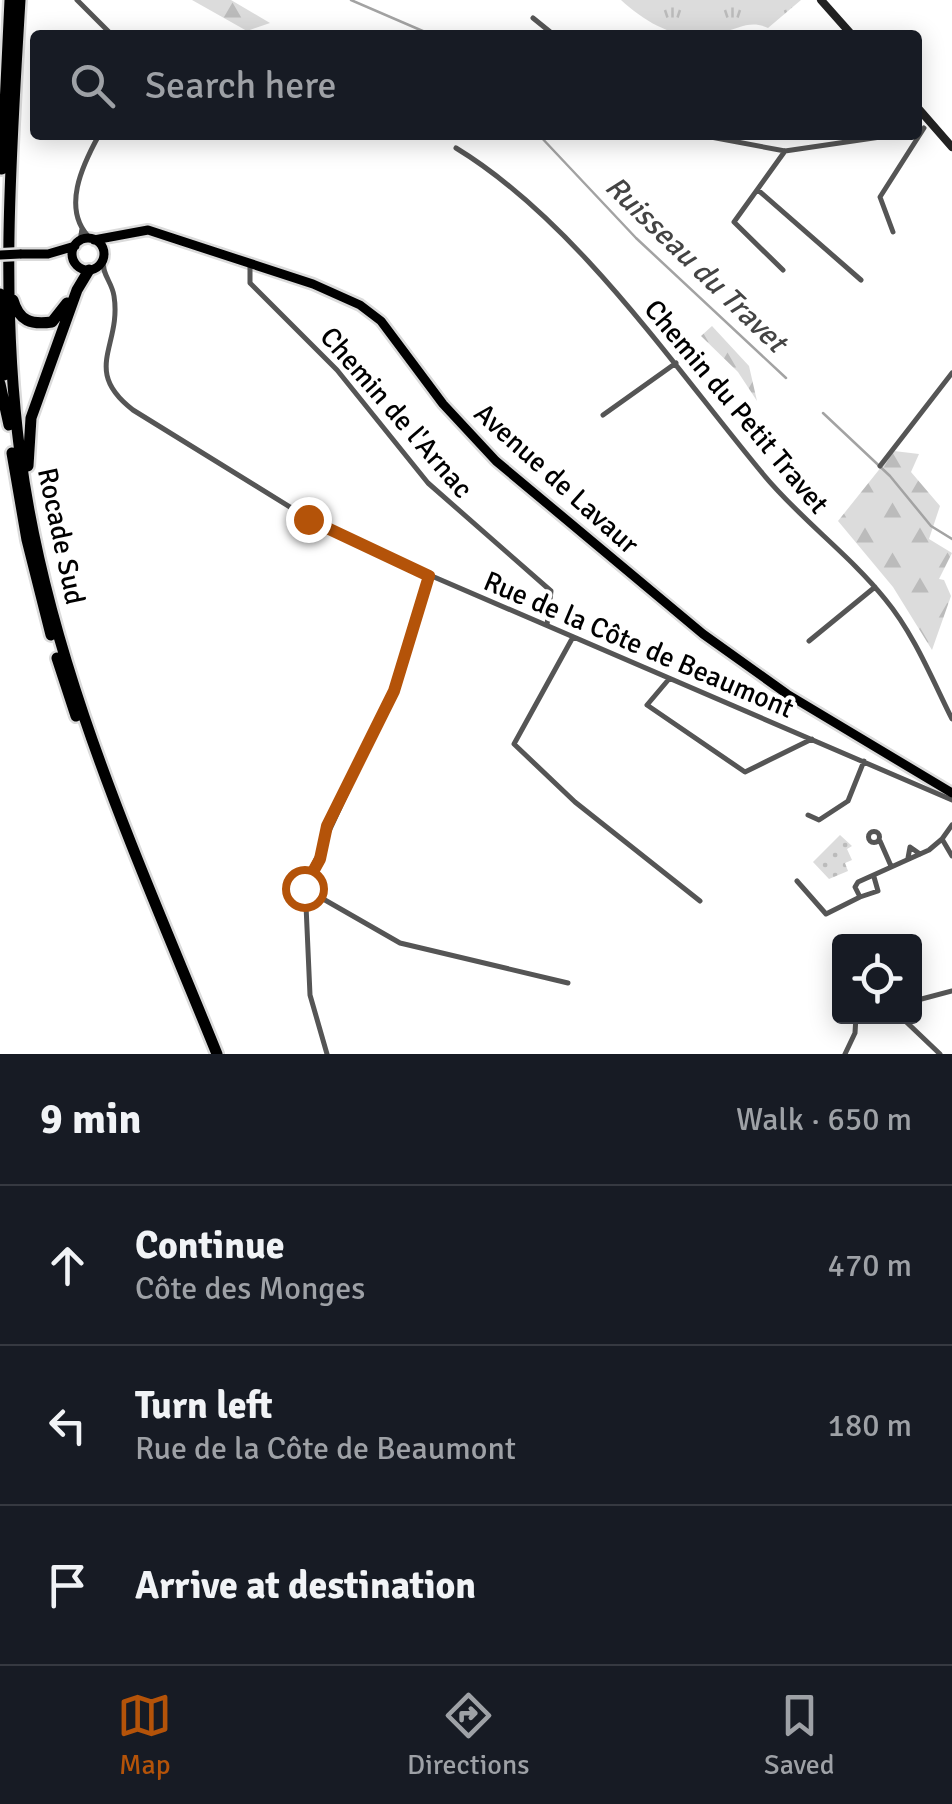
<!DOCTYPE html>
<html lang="en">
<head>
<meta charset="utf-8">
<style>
  :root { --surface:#171b24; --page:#242831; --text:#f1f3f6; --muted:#9ea1a6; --line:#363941; --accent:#b45309 }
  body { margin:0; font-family:Signika,sans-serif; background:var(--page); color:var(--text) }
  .controls { position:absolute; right:30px; bottom:30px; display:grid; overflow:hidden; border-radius:10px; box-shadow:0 5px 25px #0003 }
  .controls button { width:90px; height:90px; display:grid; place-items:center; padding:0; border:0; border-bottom:2px solid var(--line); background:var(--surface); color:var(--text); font:50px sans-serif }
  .stop { position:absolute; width:30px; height:30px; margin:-22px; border:8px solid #b45309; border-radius:50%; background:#fff }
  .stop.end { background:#b45309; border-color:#fff; box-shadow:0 2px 10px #0008 }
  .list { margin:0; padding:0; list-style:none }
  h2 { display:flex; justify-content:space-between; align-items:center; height:130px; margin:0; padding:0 40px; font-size:42px }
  h2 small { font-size:32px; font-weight:400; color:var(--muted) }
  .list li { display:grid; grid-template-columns:65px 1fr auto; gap:30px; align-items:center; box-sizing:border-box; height:160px; padding:0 40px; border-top:2px solid var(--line) }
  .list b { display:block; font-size:38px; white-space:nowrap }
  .list p { margin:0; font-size:32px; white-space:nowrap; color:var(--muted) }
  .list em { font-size:32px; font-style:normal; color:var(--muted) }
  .icon { flex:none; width:55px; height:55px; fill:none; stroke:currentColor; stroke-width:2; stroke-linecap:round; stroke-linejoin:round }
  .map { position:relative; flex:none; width:952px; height:1054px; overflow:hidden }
  .search { position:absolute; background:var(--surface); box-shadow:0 5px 25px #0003; left:30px; right:30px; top:30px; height:110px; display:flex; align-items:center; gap:25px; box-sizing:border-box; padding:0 35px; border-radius:10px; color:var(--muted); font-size:38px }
  .sheet { height:610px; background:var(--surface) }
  nav { display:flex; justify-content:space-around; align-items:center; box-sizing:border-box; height:140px; border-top:2px solid var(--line); background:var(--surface); font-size:28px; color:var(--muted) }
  nav a { display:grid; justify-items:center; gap:5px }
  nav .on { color:var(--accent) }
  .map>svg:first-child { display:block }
  .grass { fill:url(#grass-tufts) }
  .forest { fill:url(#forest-firs) }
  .park { fill:url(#park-dots) }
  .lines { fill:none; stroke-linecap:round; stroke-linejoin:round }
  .stream { stroke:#a3a3a3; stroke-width:2.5 }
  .primary-casing { stroke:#dbdbdb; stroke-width:14 }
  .highway-casing { stroke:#dbdbdb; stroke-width:16 }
  .street { stroke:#555; stroke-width:5 }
  .secondary { stroke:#222; stroke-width:8 }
  .primary { stroke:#000; stroke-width:9 }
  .highway { stroke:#000; stroke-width:11 }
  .primary-bridge-casing { stroke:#dbdbdb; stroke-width:14; stroke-linecap:butt }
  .primary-bridge { stroke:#000; stroke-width:9 }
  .route { stroke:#b45309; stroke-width:12 }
  .labels { text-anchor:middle; stroke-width:8; stroke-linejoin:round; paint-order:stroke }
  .street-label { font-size:28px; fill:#000; stroke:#fff }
  .water-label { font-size:30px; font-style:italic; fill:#444; stroke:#fff }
</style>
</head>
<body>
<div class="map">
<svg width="952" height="1054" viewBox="0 0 952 1054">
  <defs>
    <pattern id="grass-tufts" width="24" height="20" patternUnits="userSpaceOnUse" patternTransform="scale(2.5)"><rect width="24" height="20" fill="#dcdcdc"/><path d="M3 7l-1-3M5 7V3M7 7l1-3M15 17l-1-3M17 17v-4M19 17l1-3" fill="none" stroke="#bbb"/></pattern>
    <pattern id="forest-firs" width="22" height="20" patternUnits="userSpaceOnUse" patternTransform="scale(2.5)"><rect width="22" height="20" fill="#dcdcdc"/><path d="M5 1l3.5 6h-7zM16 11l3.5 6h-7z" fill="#bbb"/></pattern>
    <pattern id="park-dots" width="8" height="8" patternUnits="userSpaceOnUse" patternTransform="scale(2.5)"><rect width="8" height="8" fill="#dcdcdc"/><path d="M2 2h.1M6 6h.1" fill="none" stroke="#bbb" stroke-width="1.8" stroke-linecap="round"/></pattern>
  </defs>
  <rect width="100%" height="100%" fill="#fff"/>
  <path class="grass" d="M 621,0 L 801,0 L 768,28 C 751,20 739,28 722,33 C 685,45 648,25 621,0 Z"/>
  <path class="forest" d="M 192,0 L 231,0 L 270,23 L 247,31 Z
    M 712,326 L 749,366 L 757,401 L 738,372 L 701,336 Z
    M 894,451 L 919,454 L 911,472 L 940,506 L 929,539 L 952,553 L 939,579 L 944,580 L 951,596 L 932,650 L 893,587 L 838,521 Z"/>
  <path class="park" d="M 840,835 L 852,846 L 847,849 L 852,860 L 845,863 L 848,871 L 829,879 L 813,862 Z"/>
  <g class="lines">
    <path class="stream" d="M 351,0 L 432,35
      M 539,135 L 636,238 L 786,378
      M 823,413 L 890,476 L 931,526 L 952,539"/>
    <defs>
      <path id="primary" d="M72 254a16 16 0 1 1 32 0a16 16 0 1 1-32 0Z
        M 94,240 L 148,230 L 313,284 L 360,305 L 381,321 L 443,404 L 496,461 L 703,634 L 787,694 L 952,793
        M 20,254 L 48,254 L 75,246"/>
      <path id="highway" d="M 20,0 C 11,152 0,301 20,453 C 47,663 138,859 217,1054
        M 2,169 L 10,0
        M 0,294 L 4,375
        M 13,300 C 19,321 31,325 52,322 L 67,303
        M 0,384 L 9,425
        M 12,453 L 27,540 L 51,635
        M 28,466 L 31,418 L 77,290 L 89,270
        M 57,658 L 76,716"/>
    </defs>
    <use href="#primary" class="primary-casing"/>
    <use href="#highway" class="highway-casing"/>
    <path class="street" d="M 77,0 L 112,35
      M 533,18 L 554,35
      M 700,135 L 785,151 L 894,135
      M 456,148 C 576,221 674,367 763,474 C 800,519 849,554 885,599 C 914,634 932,679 952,719
      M 758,190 L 861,280
      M 893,232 L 880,197 L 924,128
      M 91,239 C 60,210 83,164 99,135
      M 80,241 L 82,229
      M 103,260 C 102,275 112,282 114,296 C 122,346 81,370 133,410 L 332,533 L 952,800
      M 250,264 L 250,283 L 337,370 L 428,483 L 551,591 L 547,625
      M 783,270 L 734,222 L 785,151
      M 603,415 L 676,363
      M 880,466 L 952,373
      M 573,637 L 514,744 L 575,802 L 700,901
      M 809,641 L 875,587
      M 669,679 L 647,705 L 745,772 L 812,739
      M 808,815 L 819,820 L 848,801 L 864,761
      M 952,825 L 942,839 L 952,856
      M868.5 837a5.5 5.5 0 1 1 11 0a5.5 5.5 0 1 1-11 0Z
      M 880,841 L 891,866
      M 908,858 L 910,847 L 920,854
      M 874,877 L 878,891 L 860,897 L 855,887 L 858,882 L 929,850 L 942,839
      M 797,881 L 826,914 L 860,897
      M 304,888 L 400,943 L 568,983
      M 914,1001 L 952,991
      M 900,1016 L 940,1054
      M 327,1054 L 310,995 L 305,883 L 394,691 L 429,576
      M 845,1054 L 855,1033 L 856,1016"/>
    <path class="secondary" d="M 821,0 L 852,35
      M 917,107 L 952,147"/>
    <use href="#primary" class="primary"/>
    <use href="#highway" class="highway"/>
    <defs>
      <path id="primary-bridge" d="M 0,255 L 20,254"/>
    </defs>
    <use href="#primary-bridge" class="primary-bridge-casing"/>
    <use href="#primary-bridge" class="primary-bridge"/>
  </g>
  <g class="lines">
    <path class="route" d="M 304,888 L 320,859 L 327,826 L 394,691 L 429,576 L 308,519"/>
  </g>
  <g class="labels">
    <g class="street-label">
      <text transform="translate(737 406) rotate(50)" y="10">Chemin du Petit Travet</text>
      <text transform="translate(397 412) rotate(49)" y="10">Chemin de l'Arnac</text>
      <text transform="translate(557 478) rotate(42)" y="10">Avenue de Lavaur</text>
      <text transform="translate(62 536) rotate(78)" y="10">Rocade Sud</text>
      <text transform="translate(639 644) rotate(23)" y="10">Rue de la Côte de Beaumont</text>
    </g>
    <g class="water-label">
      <text transform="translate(696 264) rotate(44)" y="10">Ruisseau du Travet</text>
    </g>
  </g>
</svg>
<div class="controls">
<button><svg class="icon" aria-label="locate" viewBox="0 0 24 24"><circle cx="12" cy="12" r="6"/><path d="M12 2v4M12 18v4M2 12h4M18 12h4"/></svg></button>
</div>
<div class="stop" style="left:304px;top:888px"></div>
<div class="stop end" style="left:308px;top:519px"></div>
<div class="search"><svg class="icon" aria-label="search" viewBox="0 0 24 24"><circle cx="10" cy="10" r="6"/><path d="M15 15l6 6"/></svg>Search here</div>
</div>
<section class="sheet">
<h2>9 min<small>Walk · 650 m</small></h2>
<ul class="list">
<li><svg class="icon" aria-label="ahead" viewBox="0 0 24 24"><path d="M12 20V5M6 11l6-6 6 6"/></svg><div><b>Continue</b><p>Côte des Monges</p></div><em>470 m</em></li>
<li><svg class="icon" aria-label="left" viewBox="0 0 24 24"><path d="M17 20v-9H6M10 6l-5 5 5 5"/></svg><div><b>Turn left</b><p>Rue de la Côte de Beaumont</p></div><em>180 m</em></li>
<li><svg class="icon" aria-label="arrive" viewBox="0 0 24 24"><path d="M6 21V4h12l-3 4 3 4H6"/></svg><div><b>Arrive at destination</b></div></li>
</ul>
</section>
<nav>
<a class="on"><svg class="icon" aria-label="map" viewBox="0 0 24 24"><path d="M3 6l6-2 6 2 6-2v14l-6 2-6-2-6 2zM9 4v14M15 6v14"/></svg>Map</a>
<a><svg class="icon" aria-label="directions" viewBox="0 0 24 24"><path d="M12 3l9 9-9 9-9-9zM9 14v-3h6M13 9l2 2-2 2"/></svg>Directions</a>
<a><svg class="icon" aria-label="saved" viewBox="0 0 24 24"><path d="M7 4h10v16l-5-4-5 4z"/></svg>Saved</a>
</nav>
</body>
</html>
